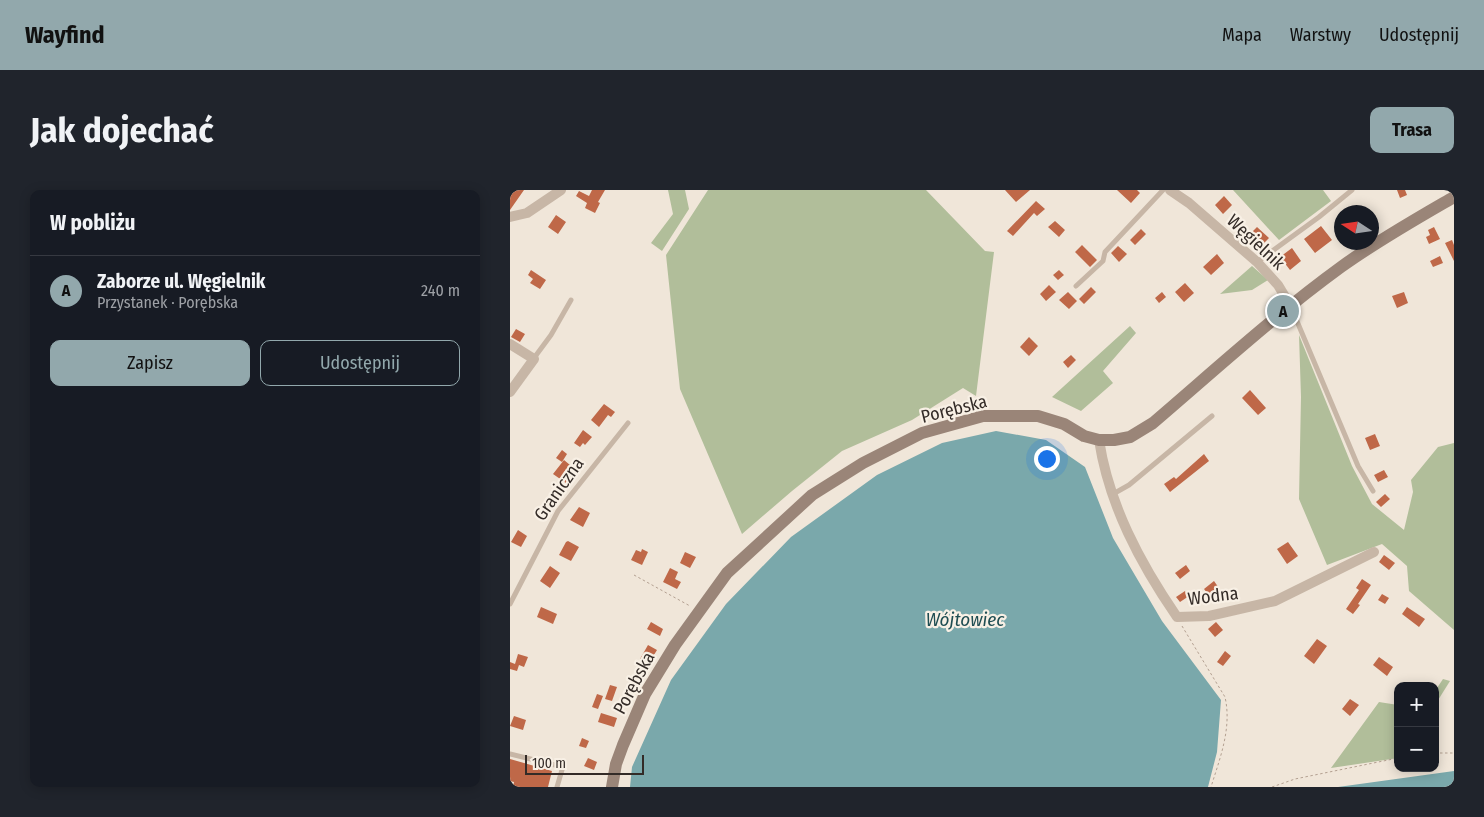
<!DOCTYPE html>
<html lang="pl">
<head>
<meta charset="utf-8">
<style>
  :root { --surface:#171b24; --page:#20242c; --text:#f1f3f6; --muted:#9ea1a6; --line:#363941; --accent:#92a8ac }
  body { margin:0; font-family:"Fira Sans Condensed",sans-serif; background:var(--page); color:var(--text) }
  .controls { position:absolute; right:15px; bottom:15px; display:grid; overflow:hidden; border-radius:10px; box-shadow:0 2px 12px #0003 }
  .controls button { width:45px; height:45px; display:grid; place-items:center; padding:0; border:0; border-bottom:1px solid var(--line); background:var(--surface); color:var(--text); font:25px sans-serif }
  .compass { position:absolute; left:824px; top:15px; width:45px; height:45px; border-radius:50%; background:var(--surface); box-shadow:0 2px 12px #0003; rotate:282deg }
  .scale { position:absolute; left:15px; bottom:12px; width:119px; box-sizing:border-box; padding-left:5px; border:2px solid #332b27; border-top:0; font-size:14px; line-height:18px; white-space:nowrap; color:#332b27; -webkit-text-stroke:4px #f8f0e5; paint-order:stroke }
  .you { position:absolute; left:536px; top:268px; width:18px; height:18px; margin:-12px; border:4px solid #fff; border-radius:50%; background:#1a73e8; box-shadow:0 0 0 8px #1a73e833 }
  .badge { display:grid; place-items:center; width:32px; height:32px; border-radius:50%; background:var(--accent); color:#111; font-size:16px; font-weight:700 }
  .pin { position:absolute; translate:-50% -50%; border:2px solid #fff; box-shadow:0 1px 5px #0006 }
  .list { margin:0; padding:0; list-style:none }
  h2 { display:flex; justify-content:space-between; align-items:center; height:65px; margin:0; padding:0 20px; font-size:21px }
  h2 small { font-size:16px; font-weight:400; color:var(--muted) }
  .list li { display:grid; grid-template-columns:32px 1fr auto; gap:15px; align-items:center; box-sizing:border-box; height:70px; padding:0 20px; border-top:1px solid var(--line) }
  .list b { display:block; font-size:19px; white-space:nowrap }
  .list p { margin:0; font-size:16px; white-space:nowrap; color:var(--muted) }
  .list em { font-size:16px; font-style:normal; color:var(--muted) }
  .actions { display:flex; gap:10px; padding:15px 20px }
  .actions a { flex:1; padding:11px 0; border:1px solid var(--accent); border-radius:10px; text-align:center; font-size:18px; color:var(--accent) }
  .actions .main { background:var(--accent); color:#111 }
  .map { position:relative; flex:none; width:944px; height:597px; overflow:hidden; border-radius:10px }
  header { display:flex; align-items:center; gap:30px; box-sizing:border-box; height:70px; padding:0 25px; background:var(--accent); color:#111 }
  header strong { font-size:24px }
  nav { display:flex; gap:28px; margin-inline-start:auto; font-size:18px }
  .intro { display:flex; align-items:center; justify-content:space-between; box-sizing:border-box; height:120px; padding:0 30px }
  h1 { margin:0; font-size:35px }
  .button { padding:12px 22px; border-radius:10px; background:var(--accent); color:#111; font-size:18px; font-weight:700 }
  main { display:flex; gap:30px; padding:0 30px }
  aside { flex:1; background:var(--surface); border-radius:10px; box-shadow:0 2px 12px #0003 }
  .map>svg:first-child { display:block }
  .green { fill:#b1be9a }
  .water { fill:#7aa8ab }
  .building { fill:#bf6848 }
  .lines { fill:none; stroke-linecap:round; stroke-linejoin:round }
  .path { stroke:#b3a091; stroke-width:1; stroke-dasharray:2.5 2.5; stroke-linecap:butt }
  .lane { stroke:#c7b6a6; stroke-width:5 }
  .street { stroke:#c7b6a6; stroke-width:10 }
  .secondary { stroke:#9a8578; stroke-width:12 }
  .labels { text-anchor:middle; stroke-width:4.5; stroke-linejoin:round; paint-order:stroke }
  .street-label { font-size:18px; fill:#332b27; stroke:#f8f0e5 }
  .water-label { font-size:19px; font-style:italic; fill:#1f4d52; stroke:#f8f0e5 }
</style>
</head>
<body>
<header>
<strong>Wayfind</strong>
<nav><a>Mapa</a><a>Warstwy</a><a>Udostępnij</a></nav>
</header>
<div class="intro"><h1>Jak dojechać</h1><a class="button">Trasa</a></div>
<main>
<aside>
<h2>W pobliżu<small></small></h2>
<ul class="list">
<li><span class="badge">A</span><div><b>Zaborze ul. Węgielnik</b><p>Przystanek · Porębska</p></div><em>240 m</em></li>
</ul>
<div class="actions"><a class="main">Zapisz</a><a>Udostępnij</a></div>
</aside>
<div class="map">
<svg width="944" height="597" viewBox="0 0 944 597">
  <rect width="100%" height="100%" fill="#f0e6d9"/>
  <path class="green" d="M 158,0 L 175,0 L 179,19 L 152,61 L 141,53 L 163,24 Z
    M 198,0 L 416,0 L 475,61 L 484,62 L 466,206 L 453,198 L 402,230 L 332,261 L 282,301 L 232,344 L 170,199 L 156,65 Z
    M 723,0 L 813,0 L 821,11 L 769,50 Z
    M 742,76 L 758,90 L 742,100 L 710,104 Z
    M 620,136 L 626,143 L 593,181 L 603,193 L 571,221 L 542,207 Z
    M 789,145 L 842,276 L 862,314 L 894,340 L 903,302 L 901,290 L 928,257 L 944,253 L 944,440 L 899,401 L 897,376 L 872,354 L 817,375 L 789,309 L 791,207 Z
    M 933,489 L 940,491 L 925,515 L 925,501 Z
    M 869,512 L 888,515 L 888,568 L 821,578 Z"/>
  <path class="water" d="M 486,241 L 536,250 L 575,277 L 603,348 L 652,431 L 711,510 L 707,562 L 698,597 L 120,597 L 122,577 L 161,490 L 216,414 L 281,347 L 367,285 L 432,253 Z
    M 944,581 L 944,597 L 828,597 Z"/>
  <path class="building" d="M 3,0 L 14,0 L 0,20 L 0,4 Z
    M 82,0 L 95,0 L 88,12 L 90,13 L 85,23 L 75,18 L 77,13 L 66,6 L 69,1 L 79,6 Z
    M 495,0 L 520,0 L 506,12 Z
    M 607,0 L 627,0 L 630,3 L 621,13 Z
    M 887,0 L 895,0 L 897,5 L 890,8 Z
    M 714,6 L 722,15 L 713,24 L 705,15 Z
    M 526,11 L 535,19 L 527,26 L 524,23 L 503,46 L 497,41 Z
    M 46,25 L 56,32 L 48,44 L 38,37 Z
    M 545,31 L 555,40 L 549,47 L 538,37 Z
    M 811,36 L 822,50 L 805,63 L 794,49 Z
    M 747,37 L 759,48 L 753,54 L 740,44 Z
    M 924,37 L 930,49 L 919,54 L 916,47 L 920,45 L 918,40 Z
    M 631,39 L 636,44 L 625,55 L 620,50 Z
    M 942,50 L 944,55 L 944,71 L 935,53 Z
    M 572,55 L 587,70 L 580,77 L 565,62 Z
    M 608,56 L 617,64 L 609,72 L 601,63 Z
    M 782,58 L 791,71 L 780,80 L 770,67 Z
    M 707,64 L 714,73 L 701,85 L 693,77 Z
    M 930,66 L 933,73 L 923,77 L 920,71 Z
    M 21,80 L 36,90 L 30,99 L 20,93 L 23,89 L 18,85 Z
    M 549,80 L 554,85 L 548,90 L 543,85 Z
    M 675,93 L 684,103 L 674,112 L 665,102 Z
    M 539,95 L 546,102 L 536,111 L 530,104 Z
    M 581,97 L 586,102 L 574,114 L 569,109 Z
    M 558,102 L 567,111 L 559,119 L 549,110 Z
    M 652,102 L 656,107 L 649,113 L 645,108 Z
    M 894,102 L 898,113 L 887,118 L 882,106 Z
    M 6,139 L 15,144 L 10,152 L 1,147 Z
    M 519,147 L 528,156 L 519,166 L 510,157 Z
    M 561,165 L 566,170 L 558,178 L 553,172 Z
    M 740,200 L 756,218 L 748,225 L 732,208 Z
    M 94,214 L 105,222 L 101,227 L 98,225 L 89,237 L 81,230 Z
    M 73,240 L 82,247 L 75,255 L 73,253 L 70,257 L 64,253 Z
    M 865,244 L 870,256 L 860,260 L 855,248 Z
    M 52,260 L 57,264 L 52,272 L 46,268 Z
    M 694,264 L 699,271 L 660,302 L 654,294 L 664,287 L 666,289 Z
    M 54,270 L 66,280 L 56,293 L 43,284 Z
    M 874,280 L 878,287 L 868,292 L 864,285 Z
    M 875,304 L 880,309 L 871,317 L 866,312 Z
    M 69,317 L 80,323 L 73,337 L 60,330 Z
    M 8,340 L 17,346 L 11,357 L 1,352 Z
    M 58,351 L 69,357 L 61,371 L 49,365 L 56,352 Z
    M 778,352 L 788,366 L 777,374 L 767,359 Z
    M 132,359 L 138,362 L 132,375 L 121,370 L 126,360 L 131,362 Z
    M 175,362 L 186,367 L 180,378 L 170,373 Z
    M 874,365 L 885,373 L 879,380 L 869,372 Z
    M 676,375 L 680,381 L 670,389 L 665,383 Z
    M 40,376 L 50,383 L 40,398 L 30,391 Z
    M 160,378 L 168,382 L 165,389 L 171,392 L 167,399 L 153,392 Z
    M 852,389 L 861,395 L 848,414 L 850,415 L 843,424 L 836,419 L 849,400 L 846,398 Z
    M 704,391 L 711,401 L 701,408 L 694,399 Z
    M 675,401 L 679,406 L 670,412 L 666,407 Z
    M 872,404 L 879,408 L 875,414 L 868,410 Z
    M 31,417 L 47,424 L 43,434 L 27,427 Z
    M 897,417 L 915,429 L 909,437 L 892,424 Z
    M 141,432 L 153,439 L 150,446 L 137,439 Z
    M 706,432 L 713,440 L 705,447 L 698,439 Z
    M 807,449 L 817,456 L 804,474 L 794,466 Z
    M 138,455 L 147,460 L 139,473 L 130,469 Z
    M 715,461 L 721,466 L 713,476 L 707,472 Z
    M 8,464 L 18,467 L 14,477 L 9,475 L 7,481 L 0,479 L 0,472 L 5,474 Z
    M 869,467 L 883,477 L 877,486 L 863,475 Z
    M 100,495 L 107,497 L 102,511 L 95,509 Z
    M 87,504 L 93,506 L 88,519 L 82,517 Z
    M 840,509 L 849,515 L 840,526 L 832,519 Z
    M 91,523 L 107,528 L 104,537 L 88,532 Z
    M 4,526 L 16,530 L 13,540 L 0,536 Z
    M 72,548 L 79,551 L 76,558 L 69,556 Z
    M 78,568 L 87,572 L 84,580 L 74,576 Z
    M 0,569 L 42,581 L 38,597 L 3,597 L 4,592 L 0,591 Z"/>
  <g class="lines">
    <path class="path" d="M 124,385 L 180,416
      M 672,436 L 715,507 C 722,538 710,568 701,597
      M 925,563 L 944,563
      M 762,597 L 785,589 L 888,568"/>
    <path class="lane" d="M 747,72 L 809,27 L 842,0
      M 566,96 L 593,71 L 595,62 L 653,0
      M 781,117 L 848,276 L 863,301
      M 24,168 L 41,145 L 61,110
      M 603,304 L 619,295 L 702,226
      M 0,414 L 48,321 L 118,233
      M 0,564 L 53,577
      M 47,597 L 54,573"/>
    <path class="street" d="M 660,0 L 679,13 L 747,72 L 768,95 L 780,115
      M 0,27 L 17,23 L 51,0
      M 0,154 L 24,169 L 0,202
      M 589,250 C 599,315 630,373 667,427 L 699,426 L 765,411 L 864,362"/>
    <path class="secondary" d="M 102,597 L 106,574 L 113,555 L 135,504 L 165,455 L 217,383 L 302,305 L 353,273 L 412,243 L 473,226 L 528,226 L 554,234 L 574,246 L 589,250 L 604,250 L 620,247 L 643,233 C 705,180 765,125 831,77 C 867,51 906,29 944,7"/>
  </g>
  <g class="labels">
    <g class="street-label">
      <text transform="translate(746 52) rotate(43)" y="6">Węgielnik</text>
      <text transform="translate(444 219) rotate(-14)" y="6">Porębska</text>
      <text transform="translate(49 299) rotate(-55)" y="6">Graniczna</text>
      <text transform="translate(703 406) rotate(-7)" y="6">Wodna</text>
      <text transform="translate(124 493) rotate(-62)" y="6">Porębska</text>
    </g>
    <g class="water-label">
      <text x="455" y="436">Wójtowiec</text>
    </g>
  </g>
</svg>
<div class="controls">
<button>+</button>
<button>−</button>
</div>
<svg class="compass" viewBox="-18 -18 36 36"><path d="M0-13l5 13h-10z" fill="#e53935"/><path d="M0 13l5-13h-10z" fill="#9ea1a6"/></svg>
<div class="scale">100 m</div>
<div class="you"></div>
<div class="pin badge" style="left:773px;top:121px">A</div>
</div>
</main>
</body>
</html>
